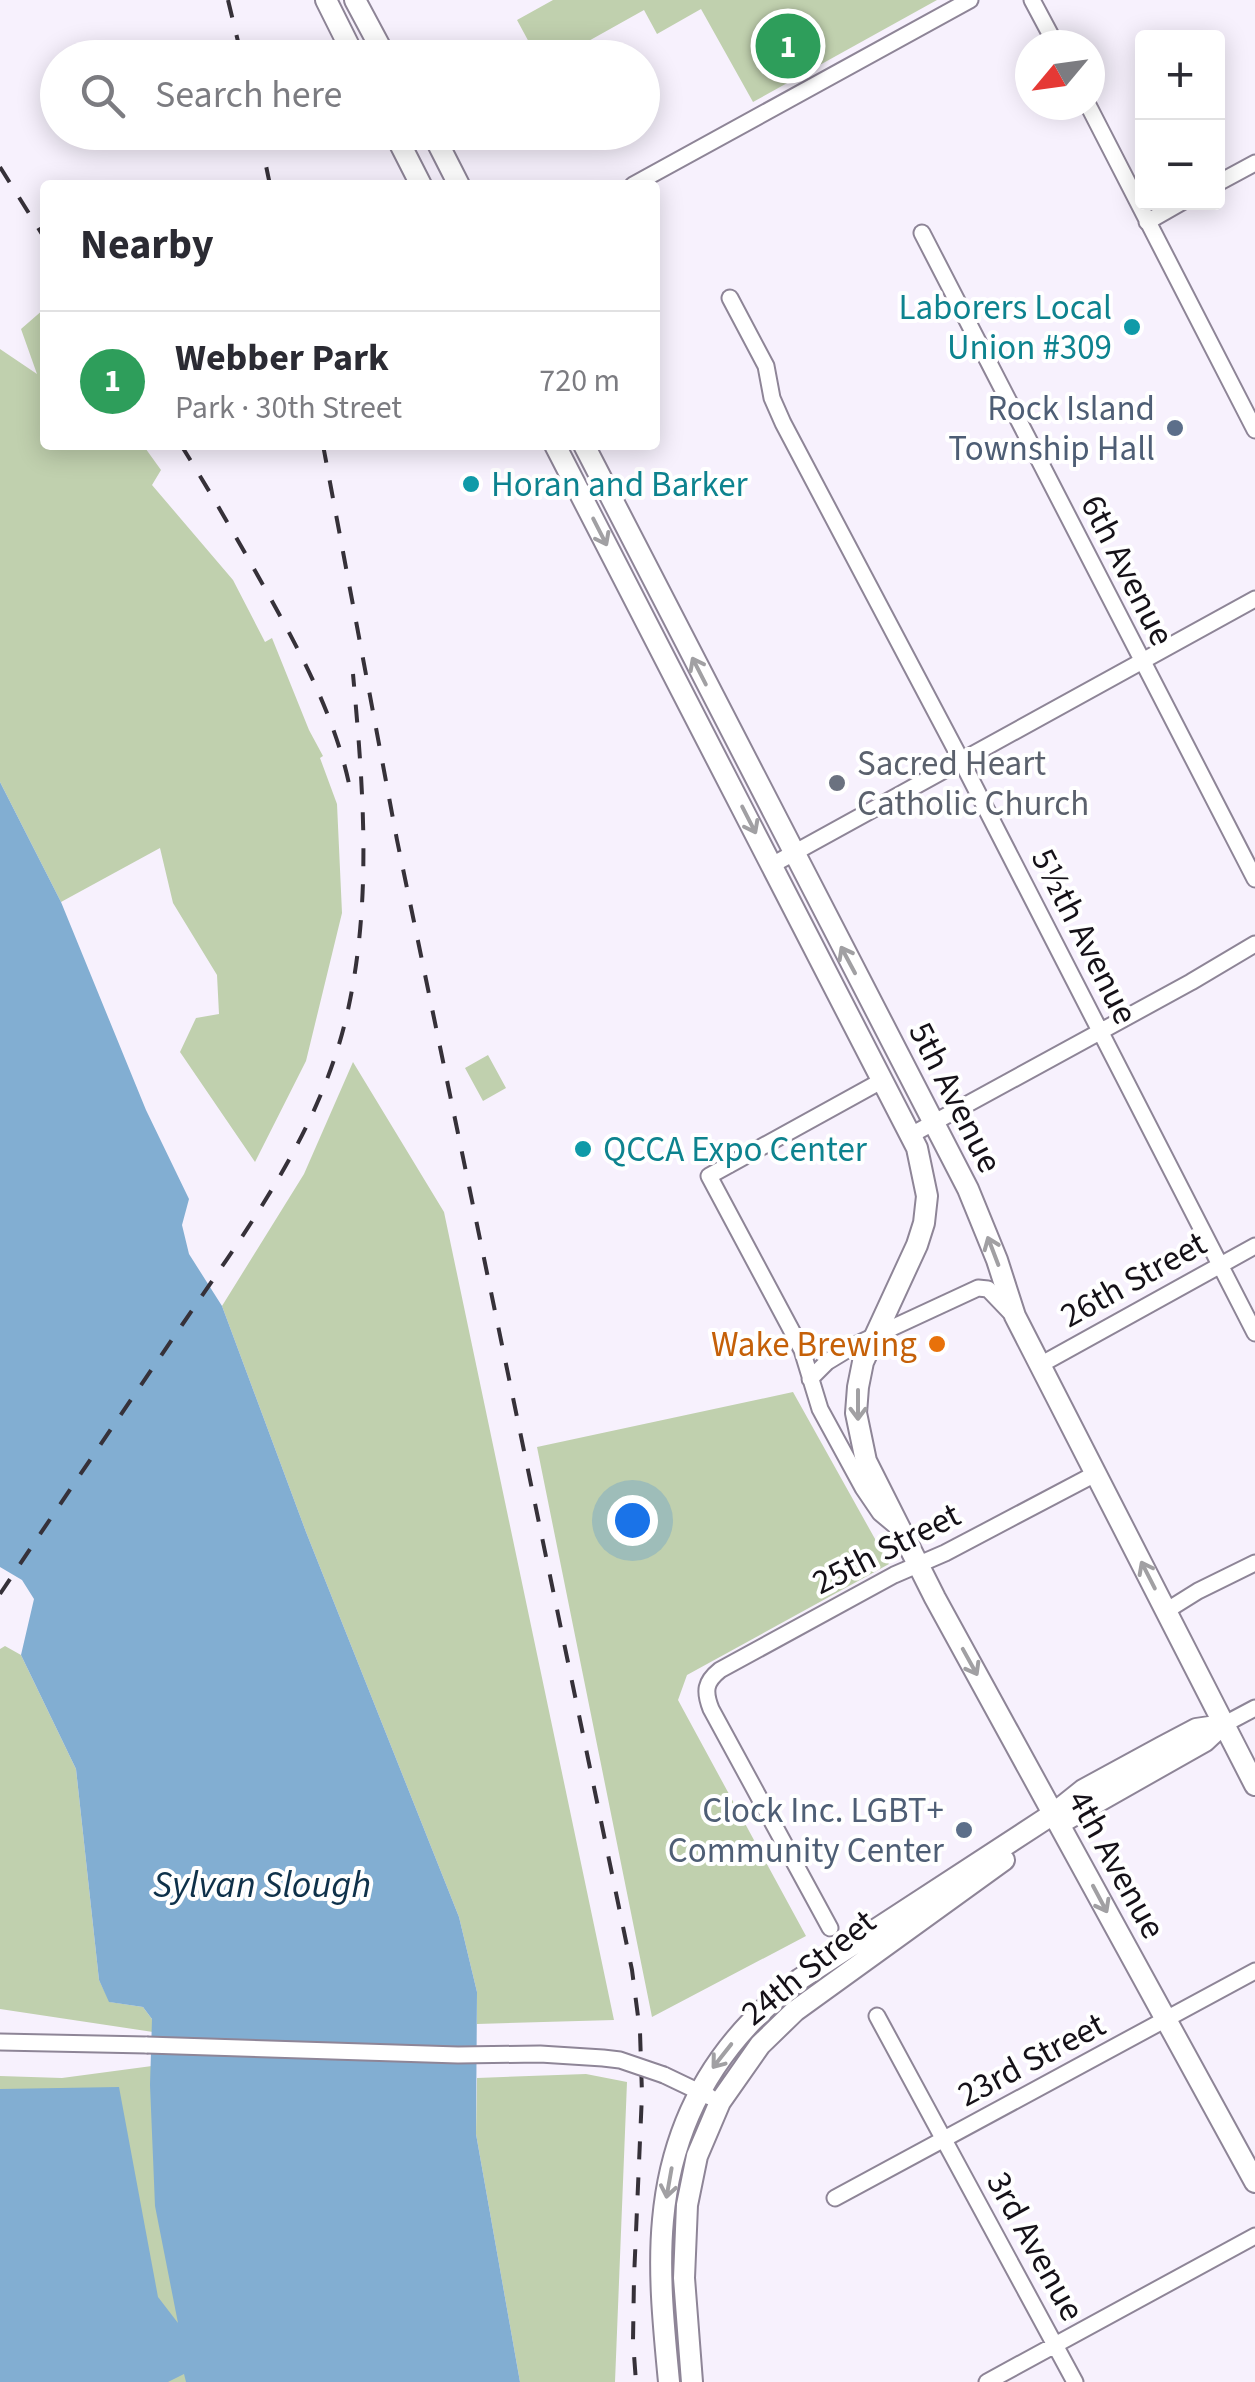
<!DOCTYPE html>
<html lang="en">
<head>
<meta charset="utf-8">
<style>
  :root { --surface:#fff; --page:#f7f7f7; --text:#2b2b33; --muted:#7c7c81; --line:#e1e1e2; --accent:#176563 }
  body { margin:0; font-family:"Source Sans 3",sans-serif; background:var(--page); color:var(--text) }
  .controls { position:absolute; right:30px; top:30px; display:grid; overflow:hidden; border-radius:10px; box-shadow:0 5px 25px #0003 }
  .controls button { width:90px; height:90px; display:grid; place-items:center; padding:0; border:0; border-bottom:2px solid var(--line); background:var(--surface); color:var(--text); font:50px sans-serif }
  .compass { position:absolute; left:1015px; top:30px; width:90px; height:90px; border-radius:50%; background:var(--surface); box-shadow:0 5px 25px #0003; rotate:241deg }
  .you { position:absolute; left:632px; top:1520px; width:35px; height:35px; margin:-25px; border:8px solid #fff; border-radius:50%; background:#1a73e8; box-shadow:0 0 0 15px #1a73e833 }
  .badge { display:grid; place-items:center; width:65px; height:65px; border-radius:50%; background:var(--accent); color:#fff; font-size:32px; font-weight:700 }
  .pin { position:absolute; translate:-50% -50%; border:5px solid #fff; box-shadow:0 2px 10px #0006 }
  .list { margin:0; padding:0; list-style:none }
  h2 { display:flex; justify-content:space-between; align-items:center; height:130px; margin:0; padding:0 40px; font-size:42px }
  h2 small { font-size:32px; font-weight:400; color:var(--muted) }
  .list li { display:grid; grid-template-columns:65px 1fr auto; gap:30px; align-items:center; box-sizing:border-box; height:140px; padding:0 40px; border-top:2px solid var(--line) }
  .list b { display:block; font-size:38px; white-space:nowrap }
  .list p { margin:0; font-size:32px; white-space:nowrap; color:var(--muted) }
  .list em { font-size:32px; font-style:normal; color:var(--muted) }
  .icon { flex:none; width:55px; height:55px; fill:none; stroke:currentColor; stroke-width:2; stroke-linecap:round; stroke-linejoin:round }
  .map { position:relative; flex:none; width:1255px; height:2382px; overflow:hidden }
  .search { position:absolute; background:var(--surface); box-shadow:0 5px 25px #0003; left:40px; top:40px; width:620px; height:110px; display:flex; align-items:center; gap:25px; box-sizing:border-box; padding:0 35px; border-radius:55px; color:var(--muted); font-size:38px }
  .panel { position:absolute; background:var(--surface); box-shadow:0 5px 25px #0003; left:40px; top:180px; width:620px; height:270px; border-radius:10px }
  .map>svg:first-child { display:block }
  .green { fill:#c0d0ae }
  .water { fill:#82aed2 }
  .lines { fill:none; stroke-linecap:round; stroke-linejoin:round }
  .minor-casing { stroke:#8e8597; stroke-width:19 }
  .major-casing { stroke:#8e8597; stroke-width:24 }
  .minor { stroke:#fff; stroke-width:15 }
  .major { stroke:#fff; stroke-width:20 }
  .rail { stroke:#363139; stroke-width:4; stroke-dasharray:18 18; stroke-linecap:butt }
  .minor-bridge-casing { stroke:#8e8597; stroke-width:19; stroke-linecap:butt }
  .minor-bridge { stroke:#fff; stroke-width:15 }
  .oneway { stroke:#a1a0a3 }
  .culture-dot { fill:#0f9aa8; stroke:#fff; stroke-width:4 }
  .service-dot { fill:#5c6f8a; stroke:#fff; stroke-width:4 }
  .worship-dot { fill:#6b7280; stroke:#fff; stroke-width:4 }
  .food-dot { fill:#e8710a; stroke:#fff; stroke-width:4 }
  .labels { text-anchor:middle; stroke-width:8; stroke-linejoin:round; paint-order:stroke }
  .culture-label { font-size:35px; fill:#0d838f; stroke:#fff; text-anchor:start }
  .service-label { font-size:35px; fill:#4e5e75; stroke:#fff; text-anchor:end }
  .street-label { font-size:35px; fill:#151118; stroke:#fff }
  .worship-label { font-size:35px; fill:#5b616d; stroke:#fff; text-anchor:start }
  .food-label { font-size:35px; fill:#c56008; stroke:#fff; text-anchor:end }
  .water-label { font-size:38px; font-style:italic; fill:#0e314a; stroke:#fff }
</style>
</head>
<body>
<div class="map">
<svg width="1255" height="2382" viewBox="0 0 1255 2382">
  <rect width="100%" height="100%" fill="#f7f1fd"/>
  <path class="green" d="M 553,0 L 937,0 L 753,102 L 701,9 L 657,34 L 644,10 L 560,57 L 537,57 L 517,20 Z
    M 44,309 L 45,445 L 143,445 L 161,470 L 152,485 L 233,580 L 265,642 L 272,638 L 309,730 L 323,756 L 320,758 L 337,804 L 342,913 L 306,1061 L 255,1162 L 180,1052 L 196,1018 L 219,1014 L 217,975 L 173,903 L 160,848 L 61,902 L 0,782 L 0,349 L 37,374 L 21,329 Z
    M 488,1055 L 506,1088 L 483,1101 L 465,1068 Z
    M 353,1062 L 444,1212 L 614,2020 L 477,2024 L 477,1992 L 459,1917 L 306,1532 L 222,1306 L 304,1174 Z
    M 793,1392 L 889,1564 L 687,1675 L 678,1700 L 806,1936 L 652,2017 L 537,1447 Z
    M 5,1646 L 21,1655 L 76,1769 L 99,1980 L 110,2002 L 143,2007 L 152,2019 L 153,2032 L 0,2009 L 0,1649 Z
    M 152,2066 L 191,2382 L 96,2382 L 42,2090 L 0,2089 L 0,2076 L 62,2078 Z
    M 586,2074 L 627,2082 L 615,2382 L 520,2382 L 476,2134 L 477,2078 Z"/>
  <path class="water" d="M 0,782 L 61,902 L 146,1110 L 189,1199 L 182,1225 L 189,1254 L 222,1306 L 306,1532 L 459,1917 L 477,1992 L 476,2134 L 520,2382 L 186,2382 L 184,2374 L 168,2382 L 0,2382 L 0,2089 L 119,2087 L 158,2297 L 178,2323 L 155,2206 L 150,2085 L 152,2019 L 143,2007 L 109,2002 L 99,1980 L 76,1769 L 21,1655 L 34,1599 L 22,1580 L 0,1567 Z"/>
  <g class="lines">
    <defs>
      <path id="minor" d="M 1032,0 L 1056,45
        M 1088,105 L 1255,430
        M 1218,183 L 1255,163
        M 633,185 L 970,0
        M 1147,222 L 1182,202
        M 922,233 L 1255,879
        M 730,298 L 766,366 L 772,398 L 783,423 L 961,760 L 1255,1333
        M 772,865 L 1255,599
        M 883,1080 L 709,1176 L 802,1350 L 820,1409 L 863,1488 L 880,1513 L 898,1528
        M 911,1135 L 1191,982 L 1255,944
        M 1040,1365 L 1255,1246
        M 810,1379 L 827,1362 L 855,1345 L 978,1288 L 988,1289 L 1011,1313
        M 1166,1611 L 1198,1591 L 1255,1563
        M 1223,1725 L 1255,1708
        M 830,1928 L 711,1709 C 704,1691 705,1682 720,1670 L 894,1575 L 945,1553 L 1095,1474
        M 877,2016 L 1075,2382
        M 0,2042 L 147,2045
        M 664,2075 L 710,2097
        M 835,2198 L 1255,1971
        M 987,2382 L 1255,2236"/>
      <path id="major" d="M 326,0 L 355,58
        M 355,0 L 386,58
        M 394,132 L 421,185
        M 432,132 L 459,185
        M 555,445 L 917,1148 L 927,1196 L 924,1223 L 917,1245 L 863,1362 L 858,1387 L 856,1413 L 866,1461 L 935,1598 L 1255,2182
        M 584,445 L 968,1189 L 997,1260 L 1015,1316 L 1255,1785
        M 1062,1822 L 1205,1741 L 1221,1726
        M 669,2382 C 664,2329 658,2273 663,2220 C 672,2118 719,2039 800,1979 L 1053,1814 L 1083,1790 L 1162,1747 L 1196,1729 L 1223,1725
        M 692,2382 L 684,2278 L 687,2205 L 697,2156 L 720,2102 L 760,2045 L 795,2011 L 1004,1860"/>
    </defs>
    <use href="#minor" class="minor-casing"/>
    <use href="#major" class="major-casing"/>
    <use href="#minor" class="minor"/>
    <use href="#major" class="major"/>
    <path class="rail" d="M 228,0 L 242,58
      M 259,132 L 270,185
      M 0,167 L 45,239
      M 181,445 C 211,493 239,542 267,592 C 303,657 339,724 352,799
      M 323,445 L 397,840 L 632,1970 L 640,2032 L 642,2094 L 634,2278 L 633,2341 L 636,2382
      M 0,1594 C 60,1504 121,1414 182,1325 C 250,1225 324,1126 349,1005 C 372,895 363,785 353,674"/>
    <defs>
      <path id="minor-bridge" d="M 147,2045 L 458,2055 L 540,2054 L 603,2058 L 620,2060 L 664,2075"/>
    </defs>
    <use href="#minor-bridge" class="minor-bridge-casing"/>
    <use href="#minor-bridge" class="minor-bridge"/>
  </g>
  <defs><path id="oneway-shaft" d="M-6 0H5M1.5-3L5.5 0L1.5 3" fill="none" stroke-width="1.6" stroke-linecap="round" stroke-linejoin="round" transform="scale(2.5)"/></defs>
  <g class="oneway">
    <use href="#oneway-shaft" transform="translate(600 532) rotate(63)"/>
    <use href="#oneway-shaft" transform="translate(699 671) rotate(-117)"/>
    <use href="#oneway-shaft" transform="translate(749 820) rotate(63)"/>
    <use href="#oneway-shaft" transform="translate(848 960) rotate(-118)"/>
    <use href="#oneway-shaft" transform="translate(993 1251) rotate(-111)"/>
    <use href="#oneway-shaft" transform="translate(858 1405) rotate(90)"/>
    <use href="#oneway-shaft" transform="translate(1148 1575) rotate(-117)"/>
    <use href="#oneway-shaft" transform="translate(970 1662) rotate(61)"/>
    <use href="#oneway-shaft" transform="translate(1100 1899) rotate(62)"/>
    <use href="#oneway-shaft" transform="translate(722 2056) rotate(128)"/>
    <use href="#oneway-shaft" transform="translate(669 2183) rotate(100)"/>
  </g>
  <g class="culture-dot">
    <circle cx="1132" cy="327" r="10"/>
    <circle cx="471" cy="484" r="10"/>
    <circle cx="583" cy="1149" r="10"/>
  </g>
  <g class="service-dot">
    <circle cx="1175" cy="428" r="10"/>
    <circle cx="964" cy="1830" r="10"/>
  </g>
  <circle class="worship-dot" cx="837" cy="783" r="10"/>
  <circle class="food-dot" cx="937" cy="1344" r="10"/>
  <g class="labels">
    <g class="culture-label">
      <text x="1112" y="319" text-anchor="end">Laborers Local<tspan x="1112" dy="40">Union #309</tspan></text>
      <text x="491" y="496">Horan and Barker</text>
      <text x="603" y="1161">QCCA Expo Center</text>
    </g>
    <g class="service-label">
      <text x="1155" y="420">Rock Island<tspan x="1155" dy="40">Township Hall</tspan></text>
      <text x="944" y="1822">Clock Inc. LGBT+<tspan x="944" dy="40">Community Center</tspan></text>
    </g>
    <g class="street-label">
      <text transform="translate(1128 570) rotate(63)" y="12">6th Avenue</text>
      <text transform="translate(1085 936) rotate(63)" y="12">5½th Avenue</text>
      <text transform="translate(956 1097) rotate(63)" y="12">5th Avenue</text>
      <text transform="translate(1133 1279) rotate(-29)" y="12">26th Street</text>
      <text transform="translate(886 1548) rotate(-27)" y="12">25th Street</text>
      <text transform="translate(1117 1864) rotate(61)" y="12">4th Avenue</text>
      <text transform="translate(808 1967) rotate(-39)" y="12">24th Street</text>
      <text transform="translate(1031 2059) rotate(-28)" y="12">23rd Street</text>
      <text transform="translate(1036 2246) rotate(61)" y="12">3rd Avenue</text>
    </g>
    <g class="worship-label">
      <text x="857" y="775">Sacred Heart<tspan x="857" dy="40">Catholic Church</tspan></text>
    </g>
    <g class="food-label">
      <text x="917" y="1356">Wake Brewing</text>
    </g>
    <g class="water-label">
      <text x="262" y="1897">Sylvan Slough</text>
    </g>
  </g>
</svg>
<div class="controls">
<button>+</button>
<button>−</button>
</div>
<svg class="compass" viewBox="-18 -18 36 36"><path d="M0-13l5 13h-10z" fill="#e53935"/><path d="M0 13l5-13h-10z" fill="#7c7c81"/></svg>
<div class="you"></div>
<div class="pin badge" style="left:788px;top:46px;background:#2e9e5b">1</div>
<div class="search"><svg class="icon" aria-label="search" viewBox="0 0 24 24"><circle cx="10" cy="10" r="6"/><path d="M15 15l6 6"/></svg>Search here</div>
<section class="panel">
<h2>Nearby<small></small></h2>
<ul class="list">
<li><span class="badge" style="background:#2e9e5b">1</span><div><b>Webber Park</b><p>Park · 30th Street</p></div><em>720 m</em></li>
</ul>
</section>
</div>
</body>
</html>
